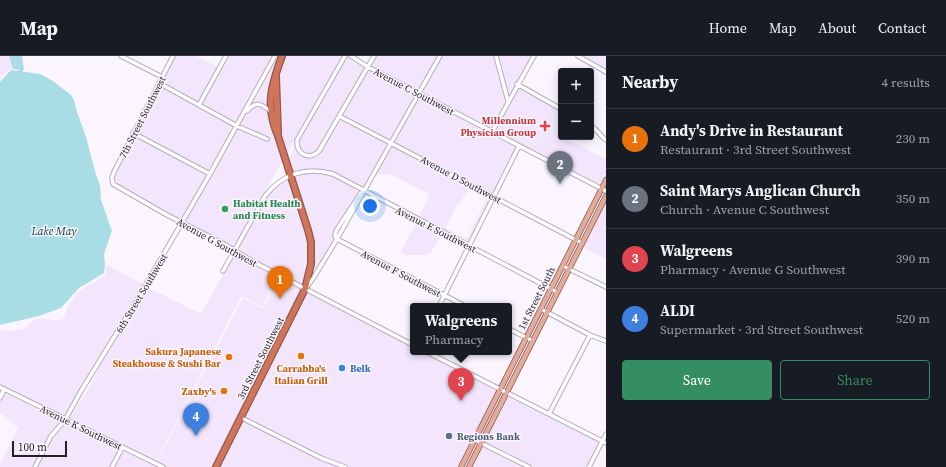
<!DOCTYPE html>
<html lang="en">
<head>
<meta charset="utf-8">
<style>
  :root { --surface:#171b24; --page:#242831; --text:#f1f3f6; --muted:#9ea1a6; --line:#363941; --accent:#358d62 }
  body { margin:0; font-family:"Source Serif 4",serif; background:var(--page); color:var(--text) }
  .controls { position:absolute; right:12px; top:12px; display:grid; overflow:hidden; border-radius:4px; box-shadow:0 2px 10px #0003 }
  .controls button { width:36px; height:36px; display:grid; place-items:center; padding:0; border:0; border-bottom:1px solid var(--line); background:var(--surface); color:var(--text); font:20px sans-serif }
  .scale { position:absolute; left:12px; bottom:10px; width:55px; box-sizing:border-box; padding-left:4px; border:2px solid #221e25; border-top:0; font-size:11px; line-height:14px; white-space:nowrap; color:#221e25; -webkit-text-stroke:3px #faf5fe; paint-order:stroke }
  .you { position:absolute; left:370px; top:150px; width:14px; height:14px; margin:-10px; border:3px solid #fff; border-radius:50%; background:#1a73e8; box-shadow:0 0 0 6px #1a73e833 }
  .badge { display:grid; place-items:center; width:26px; height:26px; border-radius:50%; background:var(--accent); color:#fff; font-size:13px; font-weight:700 }
  .pin { position:absolute; translate:-50% -33px; filter:drop-shadow(0 1px 2px #0008) }
  .pin::after { content:''; position:absolute; top:21px; width:14px; height:12px; background:inherit; clip-path:polygon(0 0,100% 0,50% 100%) }
  .popup { position:absolute; left:410px; top:247px; width:102px; height:52px; box-sizing:border-box; display:grid; place-content:center; border-radius:4px; background:var(--surface); filter:drop-shadow(0 1px 3px #0005); font-size:13px; white-space:nowrap; color:var(--muted) }
  .popup b { font-size:15px; color:var(--text) }
  .popup::after { content:''; position:absolute; left:50%; top:100%; margin-left:-8px; border:8px solid transparent; border-top-color:var(--surface) }
  .list { margin:0; padding:0; list-style:none }
  h2 { display:flex; justify-content:space-between; align-items:center; height:52px; margin:0; padding:0 16px; font-size:17px }
  h2 small { font-size:13px; font-weight:400; color:var(--muted) }
  .list li { display:grid; grid-template-columns:26px 1fr auto; gap:12px; align-items:center; box-sizing:border-box; height:60px; padding:0 16px; border-top:1px solid var(--line) }
  .list b { display:block; font-size:15px; white-space:nowrap }
  .list p { margin:0; font-size:13px; white-space:nowrap; color:var(--muted) }
  .list em { font-size:13px; font-style:normal; color:var(--muted) }
  .actions { display:flex; gap:8px; padding:12px 16px }
  .actions a { flex:1; padding:9px 0; border:1px solid var(--accent); border-radius:4px; text-align:center; font-size:14px; color:var(--accent) }
  .actions .main { background:var(--accent); color:#fff }
  .map { position:relative; flex:none; width:606px; height:411px; overflow:hidden }
  header { display:flex; align-items:center; gap:24px; box-sizing:border-box; height:56px; padding:0 20px; background:var(--surface); border-bottom:1px solid var(--line) }
  header strong { font-size:19px }
  nav { display:flex; gap:22px; margin-inline-start:auto; font-size:14px }
  main { display:flex }
  aside { flex:1; background:var(--surface) }
  .map>svg:first-child { display:block }
  .built { fill:#f3e6fc; fill-rule:evenodd }
  .water { fill:#a9dde6 }
  .lines { fill:none; stroke-linecap:round; stroke-linejoin:round }
  .canal { stroke:#a9dde6; stroke-width:4 }
  .minor-casing { stroke:#b7abbf; stroke-width:5.5 }
  .major-casing { stroke:#925749; stroke-width:6 }
  .highway-casing { stroke:#925749; stroke-width:8 }
  .minor { stroke:#fff; stroke-width:3.5 }
  .major { stroke:#e2ac9d; stroke-width:4.5 }
  .highway { stroke:#ce755c; stroke-width:5.5 }
  .health-dot { fill:#e0444e; stroke:#faf5fe; stroke-width:1.5 }
  .leisure-dot { fill:#2e9e5b; stroke:#faf5fe; stroke-width:1.5 }
  .food-dot { fill:#e8710a; stroke:#faf5fe; stroke-width:1.5 }
  .shop-dot { fill:#3f7fe0; stroke:#faf5fe; stroke-width:1.5 }
  .service-dot { fill:#5c6f8a; stroke:#faf5fe; stroke-width:1.5 }
  .labels { text-anchor:middle; stroke-width:3; stroke-linejoin:round; paint-order:stroke }
  .street-label { font-size:10px; fill:#221e25; stroke:#faf5fe }
  .health-label { font-size:10px; font-weight:bold; fill:#be3a42; stroke:#faf5fe; text-anchor:end }
  .leisure-label { font-size:10px; font-weight:bold; fill:#27864d; stroke:#faf5fe; text-anchor:start }
  .food-label { font-size:10px; font-weight:bold; fill:#c56008; stroke:#faf5fe; text-anchor:end }
  .shop-label { font-size:10px; font-weight:bold; fill:#366cbe; stroke:#faf5fe; text-anchor:start }
  .service-label { font-size:10px; font-weight:bold; fill:#4e5e75; stroke:#faf5fe; text-anchor:start }
  .water-label { font-size:11px; font-style:italic; fill:#063840; stroke:#faf5fe }
</style>
</head>
<body>
<header>
<strong>Map</strong>
<nav><a>Home</a><a>Map</a><a>About</a><a>Contact</a></nav>
</header>
<main>
<div class="map">
<svg width="606" height="411" viewBox="0 0 606 411">
  <rect width="100%" height="100%" fill="#faf5fe"/>
  <path class="built" d="M 0,0 L 9,0 L 13,13 L 10,13 L 0,21 Z
    M 175,0 L 196,0 L 218,11 L 198,46 L 161,26 Z
    M 228,0 L 273,0 L 237,67 L 202,48 Z
    M 278,0 L 280,0 L 270,30 L 269,51 L 262,47 L 251,48 Z
    M 284,0 L 342,0 L 286,99 L 280,81 L 278,42 L 279,31 L 278,18 Z
    M 376,0 L 438,0 L 418,35 L 370,10 Z
    M 443,0 L 494,0 L 506,45 L 491,73 L 422,37 Z
    M 498,0 L 532,0 L 509,40 Z
    M 582,0 L 606,0 L 606,14 L 605,13 Z
    M 347,1 L 365,11 L 318,94 L 315,97 L 311,98 L 303,96 L 299,89 L 299,84 Z
    M 368,13 L 416,39 L 391,84 L 342,59 Z
    M 159,30 L 234,70 L 209,115 L 136,76 Z
    M 518,31 L 561,56 L 561,81 L 568,81 L 570,85 L 606,103 L 606,120 L 601,130 L 494,75 Z
    M 420,40 L 517,91 L 493,138 L 394,86 Z
    M 257,50 L 264,52 L 269,57 L 270,67 L 283,104 L 233,192 L 185,165 L 238,72 L 268,86 L 269,82 L 240,68 L 245,60 L 252,52 Z
    M 340,63 L 389,88 L 363,132 L 334,116 L 326,114 L 310,112 L 292,117 L 288,104 L 295,91 L 297,96 L 301,100 L 306,102 L 316,101 L 321,96 Z
    M 134,80 L 207,119 L 181,164 L 114,127 L 114,119 Z
    M 392,89 L 492,142 L 469,187 L 419,161 L 430,138 L 389,118 L 375,119 ZM 469,132 L 486,140 L 487,142 L 468,181 L 466,182 L 447,173 L 446,171 L 457,148 L 460,147 Z
    M 310,116 L 332,120 L 359,135 L 336,172 L 333,180 L 334,184 L 310,224 L 313,197 L 293,121 Z
    M 289,122 L 306,175 L 309,186 L 309,208 L 304,230 L 236,194 L 267,141 L 277,129 Z
    M 606,144 L 606,203 L 583,191 Z
    M 417,165 L 443,179 L 430,197 L 426,199 L 408,199 L 400,197 Z
    M 234,198 L 277,221 L 262,251 L 243,241 L 241,241 L 156,405 L 68,363 L 87,336 L 101,308 L 147,231 L 201,258 Z
    M 107,209 L 144,229 L 79,334 L 65,361 L 0,329 L 0,274 L 11,275 L 23,273 L 36,263 L 46,263 L 58,265 L 64,262 L 67,252 L 76,238 L 88,229 L 94,227 L 96,224 L 105,219 Z
    M 279,220 L 413,289 L 413,296 L 427,296 L 507,337 L 466,411 L 163,411 L 156,407 L 243,242 L 263,253 Z
    M 5,336 L 62,364 L 49,379 L 33,411 L 0,411 L 0,409 L 18,372 L 0,357 L 0,346 Z
    M 508,339 L 600,386 L 587,411 L 534,411 L 484,386 Z
    M 66,366 L 119,393 L 110,411 L 37,411 L 52,381 Z
    M 482,390 L 524,411 L 471,411 Z
    M 123,395 L 155,409 L 158,411 L 114,411 Z"/>
  <path class="water" d="M 9,0 L 22,0 L 24,14 L 13,13 Z
    M 11,14 L 40,18 L 53,25 L 71,39 L 74,44 L 77,56 L 86,81 L 96,119 L 100,129 L 101,144 L 112,175 L 104,198 L 105,209 L 104,217 L 79,232 L 61,252 L 39,260 L 0,269 L 0,26 Z"/>
  <g class="lines">
    <path class="canal" d="M 16,0 L 21,15"/>
    <defs>
      <path id="minor" d="M 121,0 L 162,21
        M 173,0 L 114,116 L 112,122 L 113,128 L 167,159 L 224,188 L 254,206 L 413,289
        M 345,0 L 297,84 C 296,98 309,105 319,95 L 374,0
        M 351,0 L 368,11 L 606,135
        M 496,0 L 508,45
        M 578,0 L 606,16
        M 159,27 L 237,70 L 267,83
        M 517,28 L 561,53
        M 199,49 L 226,0
        M 247,55 C 256,45 261,47 271,56
        M 339,60 L 582,187
        M 591,70 C 598,74 600,80 606,84
        M 492,76 L 534,0
        M 133,77 L 210,118
        M 337,183 L 465,250
        M 337,183 L 335,180 L 336,175 L 361,137
        M 563,210 L 606,231
        M 223,215 L 265,140 C 282,118 306,110 333,118 L 557,236
        M 307,231 L 314,221 L 337,183 L 440,0
        M 439,250 L 519,90
        M 541,253 L 590,279 L 606,285
        M 509,273 L 533,285
        M 427,296 L 606,387
        M 0,331 L 163,411
        M 0,342 L 4,333
        M 549,358 L 590,279
        M 240,361 L 321,402 L 345,411
        M 475,384 L 529,411
        M 35,411 L 51,380 L 65,364 L 81,335 L 137,244 L 210,118 L 275,0
        M 112,411 L 122,392
        M 589,411 L 606,378"/>
      <path id="major" d="M 461,411 L 606,124
        M 469,411 L 606,140"/>
      <path id="highway" d="M 276,20 L 278,77
        M 216,411 L 305,233 L 311,208 L 311,186 L 308,174 L 278,80 C 265,50 271,30 282,0"/>
    </defs>
    <use href="#minor" class="minor-casing"/>
    <use href="#major" class="major-casing"/>
    <use href="#highway" class="highway-casing"/>
    <use href="#minor" class="minor"/>
    <use href="#major" class="major"/>
    <use href="#highway" class="highway"/>
  </g>
  <path class="health-dot" d="M543 64h4v4h4v4h-4v4h-4v-4h-4v-4h4z"/>
  <circle class="leisure-dot" cx="225" cy="153" r="4"/>
  <g class="food-dot">
    <circle cx="301" cy="300" r="4"/>
    <circle cx="229" cy="301" r="4"/>
    <circle cx="224" cy="335" r="4"/>
  </g>
  <circle class="shop-dot" cx="342" cy="312" r="4"/>
  <circle class="service-dot" cx="449" cy="380" r="4"/>
  <g class="labels">
    <g class="street-label">
      <text transform="translate(414 35) rotate(28)" y="4">Avenue C Southwest</text>
      <text transform="translate(142 61) rotate(-63)" y="4">7th Street Southwest</text>
      <text transform="translate(461 123) rotate(28)" y="4">Avenue D Southwest</text>
      <text transform="translate(436 173) rotate(27)" y="4">Avenue E Southwest</text>
      <text transform="translate(217 186) rotate(29)" y="4">Avenue G Southwest</text>
      <text transform="translate(401 217) rotate(28)" y="4">Avenue F Southwest</text>
      <text transform="translate(141 237) rotate(-59)" y="4">6th Street Southwest</text>
      <text transform="translate(536 242) rotate(-63)" y="4">1st Street South</text>
      <text transform="translate(260 302) rotate(-63)" y="4">3rd Street Southwest</text>
      <text transform="translate(81 371) rotate(26)" y="4">Avenue K Southwest</text>
    </g>
    <g class="health-label">
      <text x="536" y="68">Millennium<tspan x="536" dy="12">Physician Group</tspan></text>
    </g>
    <g class="leisure-label">
      <text x="233" y="151">Habitat Health<tspan x="233" dy="12">and Fitness</tspan></text>
    </g>
    <g class="food-label">
      <text x="221" y="299">Sakura Japanese<tspan x="221" dy="12">Steakhouse &amp; Sushi Bar</tspan></text>
      <text x="301" y="316" text-anchor="middle">Carrabba's<tspan x="301" dy="12">Italian Grill</tspan></text>
      <text x="216" y="339">Zaxby's</text>
    </g>
    <g class="shop-label">
      <text x="350" y="316">Belk</text>
    </g>
    <g class="service-label">
      <text x="457" y="384">Regions Bank</text>
    </g>
    <g class="water-label">
      <text x="54" y="179">Lake May</text>
    </g>
  </g>
</svg>
<div class="controls">
<button>+</button>
<button>−</button>
</div>
<div class="scale">100 m</div>
<div class="you"></div>
<div class="pin badge" style="left:280px;top:243px;background:#e8710a">1</div>
<div class="pin badge" style="left:560px;top:128px;background:#6b7280">2</div>
<div class="pin badge" style="left:461px;top:345px;background:#e0444e">3</div>
<div class="popup"><b>Walgreens</b>Pharmacy</div>
<div class="pin badge" style="left:196px;top:380px;background:#3f7fe0">4</div>
</div>
<aside>
<h2>Nearby<small>4 results</small></h2>
<ul class="list">
<li><span class="badge" style="background:#e8710a">1</span><div><b>Andy's Drive in Restaurant</b><p>Restaurant · 3rd Street Southwest</p></div><em>230 m</em></li>
<li><span class="badge" style="background:#6b7280">2</span><div><b>Saint Marys Anglican Church</b><p>Church · Avenue C Southwest</p></div><em>350 m</em></li>
<li><span class="badge" style="background:#e0444e">3</span><div><b>Walgreens</b><p>Pharmacy · Avenue G Southwest</p></div><em>390 m</em></li>
<li><span class="badge" style="background:#3f7fe0">4</span><div><b>ALDI</b><p>Supermarket · 3rd Street Southwest</p></div><em>520 m</em></li>
</ul>
<div class="actions"><a class="main">Save</a><a>Share</a></div>
</aside>
</main>
</body>
</html>
